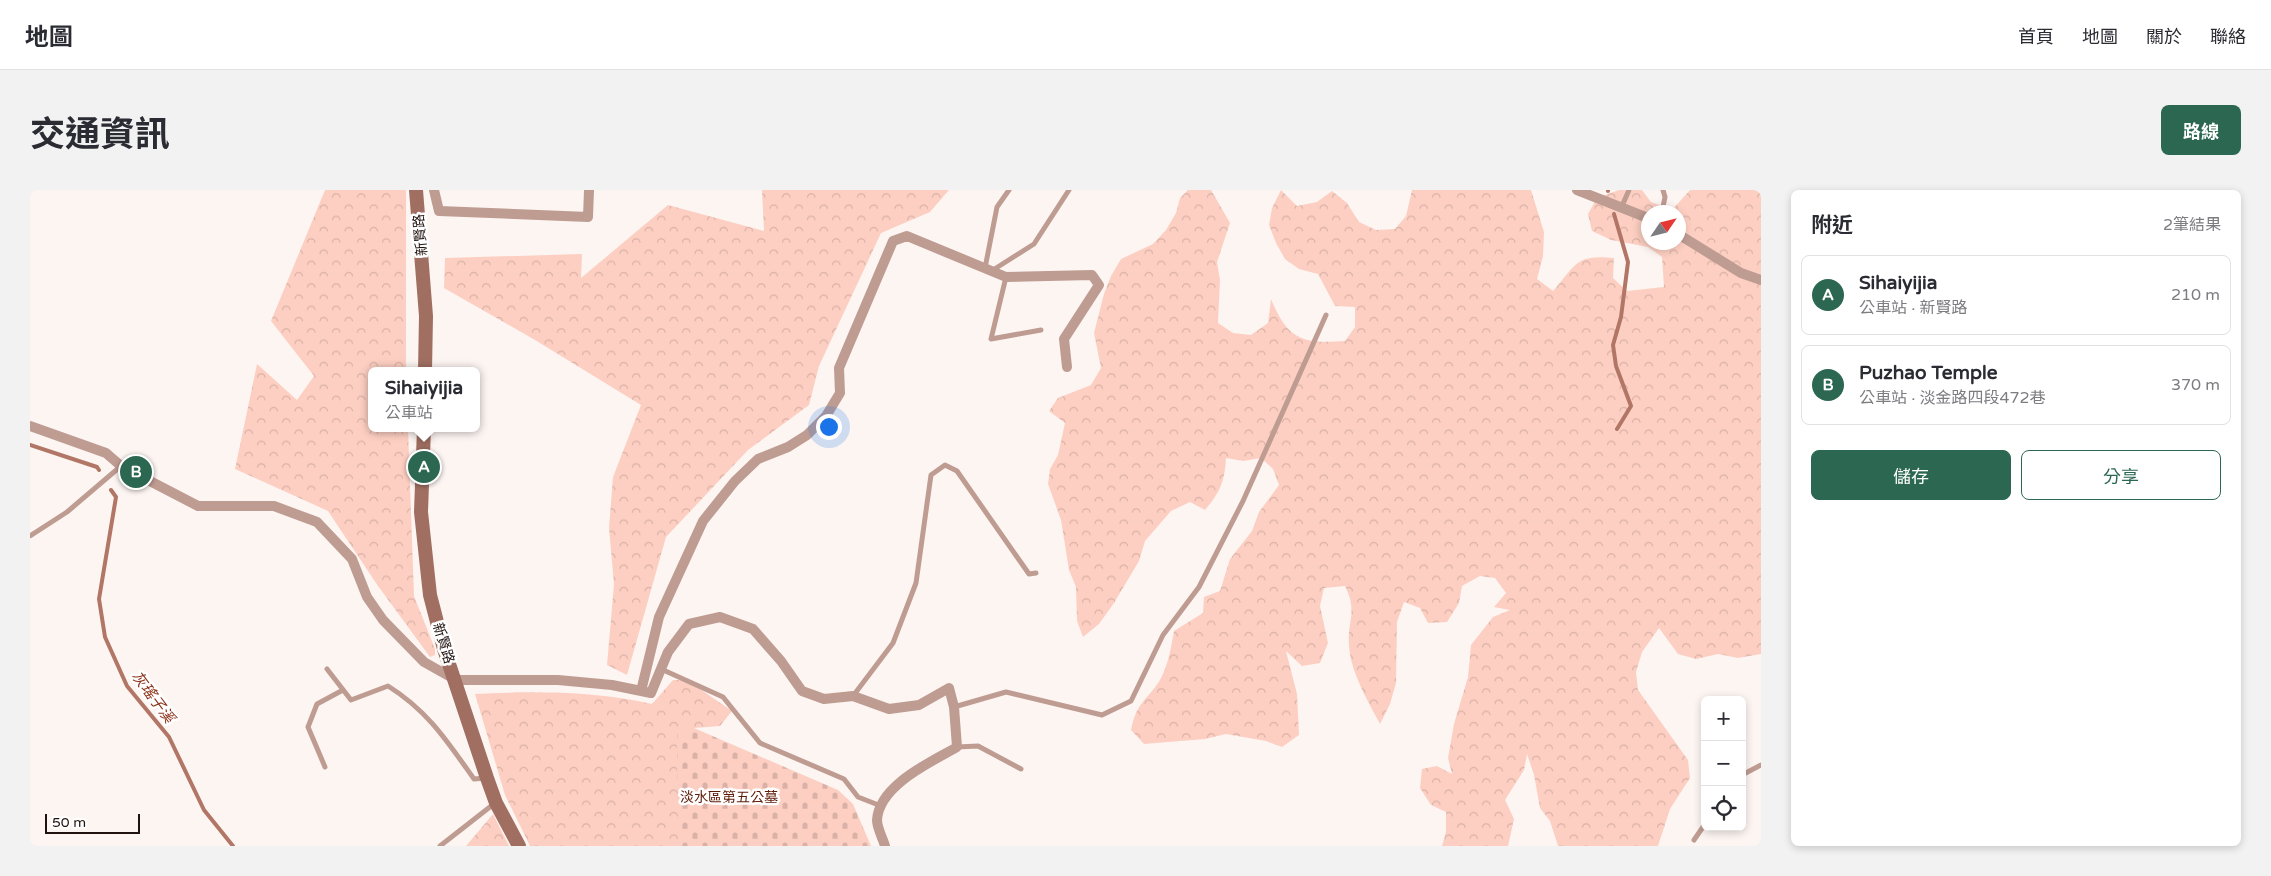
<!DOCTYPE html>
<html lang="zh-TW">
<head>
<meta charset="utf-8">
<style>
  :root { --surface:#fff; --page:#f2f2f3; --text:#2b2b33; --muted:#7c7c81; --line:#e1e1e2; --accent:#2c6752 }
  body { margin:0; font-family:"Varela Round","Noto Sans TC",sans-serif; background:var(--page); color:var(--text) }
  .controls { position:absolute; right:15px; bottom:15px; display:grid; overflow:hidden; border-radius:8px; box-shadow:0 2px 8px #0003 }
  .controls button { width:45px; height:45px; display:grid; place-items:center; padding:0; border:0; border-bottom:1px solid var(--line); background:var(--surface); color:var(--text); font:25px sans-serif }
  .compass { position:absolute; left:1611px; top:15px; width:45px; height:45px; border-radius:50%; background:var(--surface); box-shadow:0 2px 8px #0003; rotate:55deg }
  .scale { position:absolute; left:15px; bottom:12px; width:95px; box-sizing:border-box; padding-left:5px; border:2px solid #20120f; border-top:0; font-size:14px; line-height:18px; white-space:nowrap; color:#20120f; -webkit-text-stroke:4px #fff; paint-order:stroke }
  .you { position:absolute; left:798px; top:236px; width:18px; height:18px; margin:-12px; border:4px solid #fff; border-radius:50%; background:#1a73e8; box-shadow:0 0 0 8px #1a73e833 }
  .badge { display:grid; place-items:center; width:32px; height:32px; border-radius:50%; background:var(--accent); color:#fff; font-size:16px; font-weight:700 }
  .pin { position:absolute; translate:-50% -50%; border:2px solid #fff; box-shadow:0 1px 5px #0006 }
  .popup { position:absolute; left:338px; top:177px; width:112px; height:65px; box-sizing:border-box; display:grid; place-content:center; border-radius:8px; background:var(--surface); filter:drop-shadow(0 1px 4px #0005); font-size:16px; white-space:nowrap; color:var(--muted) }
  .popup b { font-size:19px; color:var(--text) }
  .popup::after { content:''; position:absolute; left:50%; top:100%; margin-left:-10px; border:10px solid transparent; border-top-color:var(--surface) }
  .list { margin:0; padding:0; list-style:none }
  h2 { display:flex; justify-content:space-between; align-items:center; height:65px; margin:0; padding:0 20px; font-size:21px }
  h2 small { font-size:16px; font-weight:400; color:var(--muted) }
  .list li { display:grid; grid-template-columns:32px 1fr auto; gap:15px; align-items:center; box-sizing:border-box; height:80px; margin:0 10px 10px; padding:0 10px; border:1px solid var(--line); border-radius:8px }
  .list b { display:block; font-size:19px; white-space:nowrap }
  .list p { margin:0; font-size:16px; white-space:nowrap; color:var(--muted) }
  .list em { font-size:16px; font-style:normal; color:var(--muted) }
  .actions { display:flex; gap:10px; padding:15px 20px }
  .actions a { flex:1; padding:11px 0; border:1px solid var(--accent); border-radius:8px; text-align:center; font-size:18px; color:var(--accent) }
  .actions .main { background:var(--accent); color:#fff }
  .icon { flex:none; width:28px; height:28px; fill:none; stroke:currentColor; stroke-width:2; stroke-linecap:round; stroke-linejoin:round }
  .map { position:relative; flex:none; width:1731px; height:656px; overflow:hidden; border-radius:8px }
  header { display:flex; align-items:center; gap:30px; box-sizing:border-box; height:70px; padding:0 25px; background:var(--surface); border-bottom:1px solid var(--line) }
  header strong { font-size:24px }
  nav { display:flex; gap:28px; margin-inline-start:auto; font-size:18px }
  .intro { display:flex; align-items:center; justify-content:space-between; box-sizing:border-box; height:120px; padding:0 30px }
  h1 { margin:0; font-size:35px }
  .button { padding:12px 22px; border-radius:8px; background:var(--accent); color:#fff; font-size:18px; font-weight:700 }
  main { display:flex; gap:30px; padding:0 30px }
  aside { flex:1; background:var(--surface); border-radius:8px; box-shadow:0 2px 8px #0003 }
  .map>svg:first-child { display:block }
  .forest { fill:url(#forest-crowns); fill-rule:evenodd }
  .cemetery { fill:url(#cemetery-stones) }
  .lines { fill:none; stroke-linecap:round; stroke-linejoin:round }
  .stream { stroke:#b27666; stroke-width:4 }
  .lane { stroke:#bf9c92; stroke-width:5 }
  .street { stroke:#bf9c92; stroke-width:10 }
  .secondary { stroke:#a16f62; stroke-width:14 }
  .labels { text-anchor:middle; stroke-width:5; stroke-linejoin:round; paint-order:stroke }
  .street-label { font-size:14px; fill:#20120f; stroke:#fff }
  .park-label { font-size:14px; fill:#5f1b07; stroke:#fff }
  .water-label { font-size:15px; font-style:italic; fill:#8c3218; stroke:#fff }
</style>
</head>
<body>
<header>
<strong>地圖</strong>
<nav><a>首頁</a><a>地圖</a><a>關於</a><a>聯絡</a></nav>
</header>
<div class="intro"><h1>交通資訊</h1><a class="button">路線</a></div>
<main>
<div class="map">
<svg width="1731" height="656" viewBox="0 0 1731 656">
  <defs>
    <pattern id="forest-crowns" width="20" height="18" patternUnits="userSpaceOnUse" patternTransform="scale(1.25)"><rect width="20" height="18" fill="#fdcfc2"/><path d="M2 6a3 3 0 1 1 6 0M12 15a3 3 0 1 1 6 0" fill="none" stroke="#d9b1a6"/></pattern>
    <pattern id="cemetery-stones" width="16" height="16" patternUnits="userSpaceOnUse" patternTransform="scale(1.25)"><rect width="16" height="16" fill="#fdcfc2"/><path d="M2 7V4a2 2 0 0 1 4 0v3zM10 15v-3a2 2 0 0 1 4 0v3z" fill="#d9b1a6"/></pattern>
  </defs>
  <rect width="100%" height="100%" fill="#fdf5f2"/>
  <path class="forest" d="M 295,0 L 376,0 L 376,181 L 342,181 L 342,238 L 378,238 L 384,406 L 405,459 L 405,465 L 400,467 L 348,396 L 298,321 L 205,279 L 227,174 L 267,210 L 284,186 L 241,131 Z
    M 732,0 L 919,0 L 900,22 L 851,43 L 789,176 L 779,215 L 718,260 L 636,347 L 597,485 L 577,475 L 584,394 L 579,338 L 583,287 L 611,215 L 505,150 L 414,98 L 415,68 L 552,64 L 551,88 L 638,15 L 734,41 Z
    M 1158,0 L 1181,0 L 1200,33 L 1187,72 L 1190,90 L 1188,133 L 1203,143 L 1221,145 L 1238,133 L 1241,109 C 1258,150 1272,154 1315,151 L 1325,137 L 1325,117 L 1305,116 L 1288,84 L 1269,79 L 1255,69 L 1246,53 L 1239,35 L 1242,18 L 1251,0 L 1267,16 L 1287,12 L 1302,1 L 1317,13 L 1329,32 L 1346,40 L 1365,39 L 1376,26 L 1382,0 L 1501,0 L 1514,42 L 1513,66 L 1507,89 L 1523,101 C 1546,75 1545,64 1584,68 L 1583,88 L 1597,101 L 1634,97 L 1632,67 L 1618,57 L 1581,50 L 1562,41 L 1558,24 L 1567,8 L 1589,0 L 1612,0 L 1621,12 L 1642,20 L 1660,0 L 1731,0 L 1731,464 L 1708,468 L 1688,464 L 1666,469 L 1648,464 L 1629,438 L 1612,462 L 1606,482 L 1608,500 L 1658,570 L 1660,588 L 1640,619 L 1628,656 L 1528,656 L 1520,631 L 1510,618 L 1504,585 L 1497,564 L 1494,580 L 1475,610 L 1484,629 L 1478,656 L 1412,656 L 1416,642 L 1416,622 L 1401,615 L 1390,598 L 1392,579 L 1407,576 L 1422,584 L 1418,568 L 1424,534 L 1438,487 L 1441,455 L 1463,427 L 1480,420 L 1464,417 L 1476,403 L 1465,388 L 1450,386 L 1432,396 L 1429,413 L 1417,432 L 1398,433 L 1390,418 L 1374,412 L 1367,432 L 1366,493 L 1360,514 L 1350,534 C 1338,511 1320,481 1319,455 C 1317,431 1328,422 1315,396 L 1294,398 L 1290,416 L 1298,453 L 1290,473 L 1272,476 L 1256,461 L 1267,504 L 1269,545 L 1252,557 L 1236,551 L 1196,544 L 1175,549 L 1114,554 L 1101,540 C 1107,511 1116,512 1130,490 C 1138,476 1141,458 1144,441 L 1173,423 L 1174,407 L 1190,401 L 1200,369 L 1222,341 L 1229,322 L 1249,295 L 1243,279 L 1231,268 L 1213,271 L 1196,268 C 1195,290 1190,303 1175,320 L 1160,312 L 1141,321 L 1115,351 L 1109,371 L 1084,413 L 1069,434 L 1053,447 L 1047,431 L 1046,397 L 1039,380 L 1031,330 L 1018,294 L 1020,279 L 1028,265 L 1035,233 L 1019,221 L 1028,208 L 1061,195 L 1071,178 L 1064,143 L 1074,104 L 1081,86 L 1091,69 L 1123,54 L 1136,40 L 1146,23 L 1150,8 ZM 1618,22 L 1648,22 L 1648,52 L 1618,52 Z
    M 643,490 L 657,490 L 702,521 L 690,536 L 664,538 L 648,656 L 500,656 L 475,605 L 445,504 C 507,501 561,501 622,514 Z
    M 463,624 L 479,656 L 436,656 Z"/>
  <path class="cemetery" d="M 664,538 L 808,600 L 823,614 L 841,656 L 648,656 L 647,544 Z"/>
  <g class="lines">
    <path class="stream" d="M 1578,0 L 1578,1
      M 1584,24 L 1598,72 L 1591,127 L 1583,155 L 1586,176 L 1601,216 L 1587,239
      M 0,255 L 67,277 L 69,280
      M 81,300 L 86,307 L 69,409 L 75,447 L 97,496 L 139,547 L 174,620 L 203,656"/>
    <path class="lane" d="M 1592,16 L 1599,0
      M 1632,22 L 1635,7 L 1633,0
      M 955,78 L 967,17 L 979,0
      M 963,80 L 1004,54 L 1039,0
      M 976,87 L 961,149 L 1011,140
      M 0,346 L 37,322 L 91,276
      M 297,479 L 321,510 L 358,496 C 398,521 417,551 444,589 L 456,588
      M 631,479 L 693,507 L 730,553 L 814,589 L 828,607 L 851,616
      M 823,506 L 863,453 L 886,393 L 901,285 L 915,275 L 927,281 L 999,384 L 1006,383
      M 924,517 L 976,502 L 1072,525 L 1101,511 L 1133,445 L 1169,397 L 1213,311 L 1296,125
      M 927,557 L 948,556 L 991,579
      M 295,577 L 278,537 L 287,514 L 313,500
      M 1712,585 L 1731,575
      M 1664,650 L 1675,634
      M 410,656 L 465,613"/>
    <path class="street" d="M 404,0 L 409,21 L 558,27 L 559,0
      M 1547,0 L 1618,28
      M 1648,44 L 1711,83 L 1731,90
      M 0,236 L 76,263 L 91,276 L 168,316 L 244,316 L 287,332 L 322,369 L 337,407 L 353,430 L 394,472 L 426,490 L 528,490 L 582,495 L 621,503 L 638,462 L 659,434 L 690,427 L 723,439 L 751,471 L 772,501 L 794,509 L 823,506 L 859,519 L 889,515 L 919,498 L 924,517 L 927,557 C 901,572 849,595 847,630 C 847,638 853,649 855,656
      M 611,501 L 629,427 L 673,331 L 705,291 L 728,269 L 758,257 L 777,245 L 796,226 L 810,203 L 809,178 L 863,51 L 877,46 L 976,87 L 1062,85 L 1069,95 L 1034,149 L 1037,177"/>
    <path class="secondary" d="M 386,0 L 396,126 L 395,181
      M 394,238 L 391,322 L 400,405 L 414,459 L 457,588 L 466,613 L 489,656"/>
  </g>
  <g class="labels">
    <g class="street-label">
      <text transform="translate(390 45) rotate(-95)" y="5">新賢路</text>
      <text transform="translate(414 453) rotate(73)" y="5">新賢路</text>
    </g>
    <g class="park-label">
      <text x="699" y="612">淡水區第五公墓</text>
    </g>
    <g class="water-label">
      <text transform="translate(123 507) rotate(53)" y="5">灰瑤子溪</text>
    </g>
  </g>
</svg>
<div class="controls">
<button>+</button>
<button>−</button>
<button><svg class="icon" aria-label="locate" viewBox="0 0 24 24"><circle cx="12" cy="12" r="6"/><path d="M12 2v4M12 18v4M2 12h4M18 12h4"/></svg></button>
</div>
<svg class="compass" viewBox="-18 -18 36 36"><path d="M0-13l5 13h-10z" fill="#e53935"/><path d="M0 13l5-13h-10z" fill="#7c7c81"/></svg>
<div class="scale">50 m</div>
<div class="you"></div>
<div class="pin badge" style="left:394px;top:277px">A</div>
<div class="popup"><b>Sihaiyijia</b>公車站</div>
<div class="pin badge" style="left:106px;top:282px">B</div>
</div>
<aside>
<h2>附近<small>2筆結果</small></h2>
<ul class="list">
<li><span class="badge">A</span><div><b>Sihaiyijia</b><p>公車站 · 新賢路</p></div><em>210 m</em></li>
<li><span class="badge">B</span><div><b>Puzhao Temple</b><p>公車站 · 淡金路四段472巷</p></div><em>370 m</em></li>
</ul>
<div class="actions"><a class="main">儲存</a><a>分享</a></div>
</aside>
</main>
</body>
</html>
